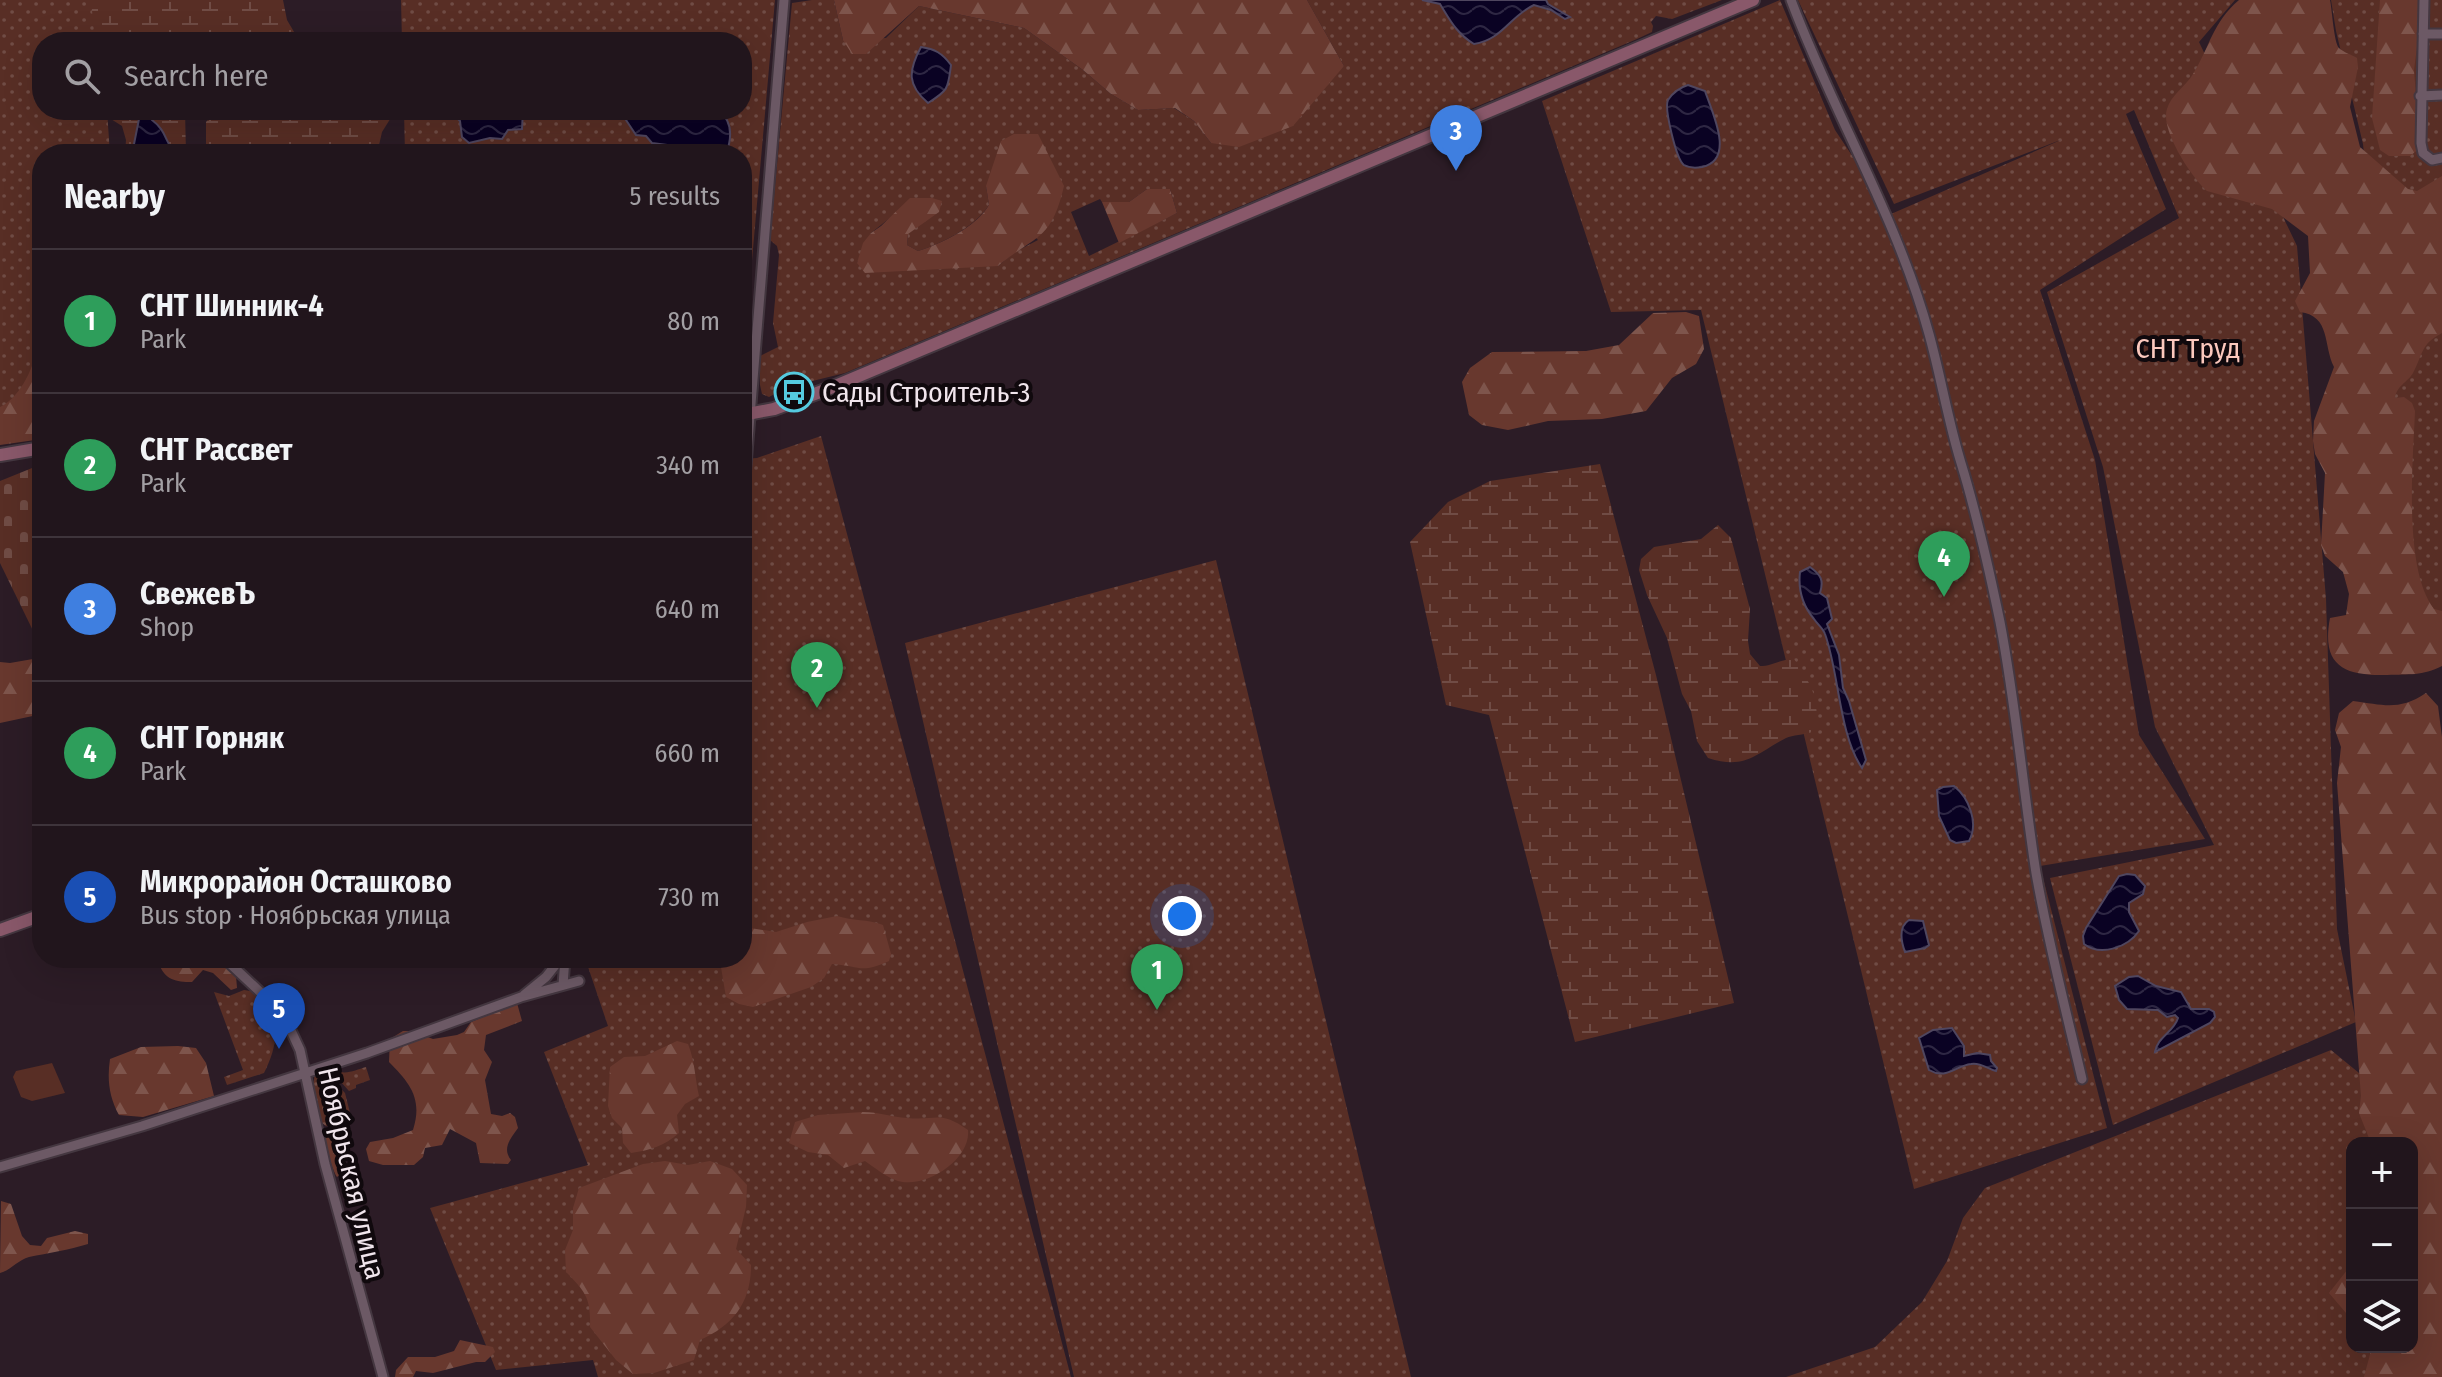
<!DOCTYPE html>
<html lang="en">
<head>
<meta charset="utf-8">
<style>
  :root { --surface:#21151c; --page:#2d2229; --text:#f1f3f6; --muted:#a29fa3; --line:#3e343b; --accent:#1a73e8 }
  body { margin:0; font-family:"Fira Sans Condensed",sans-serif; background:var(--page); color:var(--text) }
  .controls { position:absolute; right:24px; bottom:24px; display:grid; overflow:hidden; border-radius:16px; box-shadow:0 8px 32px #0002 }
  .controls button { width:72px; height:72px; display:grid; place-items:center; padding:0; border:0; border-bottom:2px solid var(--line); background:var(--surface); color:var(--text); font:40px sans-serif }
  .you { position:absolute; left:1182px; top:916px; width:28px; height:28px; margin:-20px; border:6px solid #fff; border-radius:50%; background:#1a73e8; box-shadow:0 0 0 12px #1a73e833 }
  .badge { display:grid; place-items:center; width:52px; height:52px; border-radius:50%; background:var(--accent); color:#fff; font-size:26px; font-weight:700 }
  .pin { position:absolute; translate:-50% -66px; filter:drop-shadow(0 2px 4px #0008) }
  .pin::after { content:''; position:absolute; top:42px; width:28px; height:24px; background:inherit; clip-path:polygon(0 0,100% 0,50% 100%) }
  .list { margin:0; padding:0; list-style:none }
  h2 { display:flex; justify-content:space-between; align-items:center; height:104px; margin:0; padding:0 32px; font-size:34px }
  h2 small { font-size:26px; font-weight:400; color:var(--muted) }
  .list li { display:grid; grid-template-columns:52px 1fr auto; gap:24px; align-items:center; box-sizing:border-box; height:144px; padding:0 32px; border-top:2px solid var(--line) }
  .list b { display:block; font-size:30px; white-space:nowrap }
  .list p { margin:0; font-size:26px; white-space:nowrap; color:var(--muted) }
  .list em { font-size:26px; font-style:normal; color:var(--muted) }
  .icon { flex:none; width:44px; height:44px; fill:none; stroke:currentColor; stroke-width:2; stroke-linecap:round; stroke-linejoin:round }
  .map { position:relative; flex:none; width:2442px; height:1377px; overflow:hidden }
  .search { position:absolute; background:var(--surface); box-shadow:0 8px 32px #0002; left:32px; top:32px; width:720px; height:88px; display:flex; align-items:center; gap:20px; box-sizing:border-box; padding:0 28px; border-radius:32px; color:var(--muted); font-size:30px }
  .panel { position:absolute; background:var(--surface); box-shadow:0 8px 32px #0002; left:32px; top:144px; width:720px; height:824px; border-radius:32px }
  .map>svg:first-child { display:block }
  .grass { fill:url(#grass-dots); fill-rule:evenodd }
  .forest { fill:url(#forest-firs) }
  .wetland { fill:url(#wetland-marsh) }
  .cemetery { fill:url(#cemetery-stones) }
  .park { fill:#582e25 }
  .water { fill:url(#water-waves); stroke:#4f465f; stroke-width:2 }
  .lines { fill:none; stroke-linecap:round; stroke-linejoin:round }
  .street-casing { stroke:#443740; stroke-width:13 }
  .secondary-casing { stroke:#443740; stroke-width:16 }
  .street { stroke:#6c5965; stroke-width:9 }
  .secondary { stroke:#89586a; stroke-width:12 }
  .labels { text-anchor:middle; stroke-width:8; stroke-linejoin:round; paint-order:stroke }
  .park-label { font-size:28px; fill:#fbc8bd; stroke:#10090d }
  .poi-label { font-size:28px; fill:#f0e5ec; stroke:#10090d; text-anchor:start }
  .street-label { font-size:28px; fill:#f0e5ec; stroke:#10090d }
</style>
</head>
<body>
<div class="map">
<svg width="2442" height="1377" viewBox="0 0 2442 1377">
  <defs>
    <pattern id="grass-dots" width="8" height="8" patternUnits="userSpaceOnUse" patternTransform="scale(2)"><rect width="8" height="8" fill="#582e25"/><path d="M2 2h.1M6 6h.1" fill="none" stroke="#704c45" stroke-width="1.8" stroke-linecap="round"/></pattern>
    <pattern id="forest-firs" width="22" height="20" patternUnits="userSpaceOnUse" patternTransform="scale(2)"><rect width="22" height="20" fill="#68382e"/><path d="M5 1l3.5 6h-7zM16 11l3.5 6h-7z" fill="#7e554c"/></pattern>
    <pattern id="wetland-marsh" width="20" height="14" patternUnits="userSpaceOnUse" patternTransform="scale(2)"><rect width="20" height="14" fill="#582e25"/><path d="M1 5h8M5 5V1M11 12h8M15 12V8" fill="none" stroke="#704c45"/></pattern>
    <pattern id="cemetery-stones" width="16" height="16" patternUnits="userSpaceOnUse" patternTransform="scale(2)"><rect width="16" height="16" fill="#582e25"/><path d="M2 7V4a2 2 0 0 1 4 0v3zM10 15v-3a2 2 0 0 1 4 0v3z" fill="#704c45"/></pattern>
    <pattern id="water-waves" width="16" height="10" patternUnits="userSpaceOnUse" patternTransform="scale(2)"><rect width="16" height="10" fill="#0a0223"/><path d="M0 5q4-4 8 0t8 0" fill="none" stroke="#2e2743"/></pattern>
  </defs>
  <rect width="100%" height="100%" fill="#2c1c26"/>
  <path class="grass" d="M 0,0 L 101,0 L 104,42 L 42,42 L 42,110 L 107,110 L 110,154 L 42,154 L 42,435 L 0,442 Z
    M 401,0 L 775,0 L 744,351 L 742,351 L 742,154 L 405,154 L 404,110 L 742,110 L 742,42 L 402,42 Z
    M 812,0 L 834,0 L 843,40 L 886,38 L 919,6 L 1024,28 L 1083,70 L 1111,94 L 1138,110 L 1174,108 L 1194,121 L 1211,143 L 1344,66 L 1307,0 L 1422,0 L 1440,4 L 1454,27 L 1511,23 L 1515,16 L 1534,5 L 1570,18 L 1548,4 L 1546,0 L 1722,0 L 1672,19 L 1656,16 L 1651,22 L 1653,26 L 1652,32 L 1637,39 L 845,373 L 788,387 L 769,397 L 762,394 L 760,385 L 760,356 L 778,347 L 773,323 L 779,255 L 777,246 L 770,240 L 792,3 ZM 986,186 L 1038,240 L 1015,252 L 998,266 L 857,263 L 871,233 L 896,213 L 908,234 L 907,245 L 918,251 C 943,243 975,227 989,205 ZM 1147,189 L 1170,189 L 1177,213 L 1089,256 L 1071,212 L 1100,199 L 1102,202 L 1129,202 Z
    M 1780,0 L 1835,130 L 1891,214 L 2063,139 L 1894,204 L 1798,0 L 2235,0 L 2199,42 L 2297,246 L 2326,599 L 2337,929 L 2356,1022 L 2113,1125 L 2050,878 L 2214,845 L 2155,727 L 2103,467 L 2047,292 L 2179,218 L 2134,110 L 2126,114 L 2166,209 L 2040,290 L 2095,460 L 2139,735 L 2205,839 L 2040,866 L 2107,1128 L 1914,1189 L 1701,310 L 1611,312 L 1542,101 Z
    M 2331,0 L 2442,0 L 2442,615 L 2413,619 L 2363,144 L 2336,31 Z
    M 821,436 L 1071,1377 L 598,1377 L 593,1360 L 496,1370 L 430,1208 L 588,1165 L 544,1052 L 608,1026 L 585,958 L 742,958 L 742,459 L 757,458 Z
    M 1216,560 L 1411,1377 L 1074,1377 L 905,643 Z
    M 244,990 L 256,992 C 280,1019 280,1041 264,1073 L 227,1085 L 224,1077 L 243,1070 L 214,992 L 229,996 Z
    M 2331,1050 L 2442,1141 L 2442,1377 L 1786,1377 L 1875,1347 L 1922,1302 L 1947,1261 L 1963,1218 L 1985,1188 ZM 2352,1143 L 2412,1143 L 2412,1347 L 2352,1347 Z
    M 366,1067 L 370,1080 L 356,1085 L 356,1088 L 349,1091 L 332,1072 L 333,1068 C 343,1077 355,1070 366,1067 Z
    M 324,1071 L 345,1093 L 351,1117 L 326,1126 L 322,1123 L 313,1086 L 315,1073 Z"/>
  <path class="forest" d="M 834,0 L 1307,0 L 1344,66 L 1293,126 L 1239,147 L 1211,143 L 1194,121 L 1175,108 L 1138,110 L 1111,94 L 1083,70 L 1024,28 L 919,6 L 866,54 L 852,54 L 843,40 Z
    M 2239,0 L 2330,0 C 2332,9 2334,43 2339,48 C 2343,52 2352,55 2357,58 L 2358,67 L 2350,107 L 2360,147 L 2408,189 L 2417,191 L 2442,176 L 2442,333 C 2420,345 2424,352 2413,373 C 2407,383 2397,385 2395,398 L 2404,397 L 2412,403 L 2415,411 C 2413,461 2403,569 2434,609 L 2442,611 L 2442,666 C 2422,676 2409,674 2387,675 C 2344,676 2321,666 2330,618 L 2346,615 L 2349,594 L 2343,572 L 2325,556 L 2321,545 L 2325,473 L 2315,454 L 2313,441 L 2314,421 L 2334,367 C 2323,345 2331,316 2300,312 L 2295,301 L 2310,273 L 2308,236 L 2272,209 L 2207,191 C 2191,177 2160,129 2167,109 C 2171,95 2186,86 2193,74 C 2210,47 2212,23 2239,0 Z
    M 2380,0 L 2423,0 L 2414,70 L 2420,148 L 2410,156 L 2389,156 L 2380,150 L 2372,118 Z
    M 1014,134 L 1038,134 L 1064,186 C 1051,241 1037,234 998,266 L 865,273 L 857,263 L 863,243 L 871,233 L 881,226 L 910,198 L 932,198 L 942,201 L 939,212 L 908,234 L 907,245 L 918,251 C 943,243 976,227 989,205 L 986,186 L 1001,141 Z
    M 1147,189 L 1170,189 L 1177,213 L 1119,243 L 1102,202 L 1129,202 Z
    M 1686,312 L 1699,316 L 1704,349 L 1696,364 L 1672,378 L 1646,411 L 1602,419 L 1548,421 L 1508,430 L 1482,425 L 1469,415 L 1462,382 L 1470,368 L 1492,352 L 1586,351 L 1619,345 L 1653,313 Z
    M 42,339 L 42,439 L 0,445 L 0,407 C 18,400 38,364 35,345 Z
    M 42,631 L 42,714 L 0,723 L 0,662 L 10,663 L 33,659 L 37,653 Z
    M 2426,693 L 2438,706 L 2442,737 L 2442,1377 L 2364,1377 L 2372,1347 L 2412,1347 L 2412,1143 L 2371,1143 L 2359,1113 L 2361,1096 L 2337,783 L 2341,747 L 2335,730 L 2339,713 L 2353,701 C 2384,705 2399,711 2426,693 Z
    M 837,916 C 853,921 867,919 883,925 L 891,954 L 889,961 C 860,974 861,966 832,964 L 824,978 L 811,987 L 753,1007 L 739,1004 L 726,997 L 721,967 L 726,958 L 742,958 L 744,927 L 776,932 L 807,922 Z
    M 164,958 L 191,960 L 196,958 L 218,958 L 236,976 L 237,988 L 231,990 L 213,973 L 203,970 L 192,982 C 176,982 165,980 159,964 Z
    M 517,1003 L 522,1021 L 486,1035 L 484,1050 L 492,1062 L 485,1080 L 491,1114 L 502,1116 L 510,1113 L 515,1117 L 518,1128 C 510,1139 502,1149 511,1160 L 508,1164 L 480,1163 L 476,1143 L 450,1129 L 442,1145 L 425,1148 L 423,1157 L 414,1165 L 383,1165 L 369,1161 L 366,1149 L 370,1142 L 393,1138 L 413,1130 C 423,1099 410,1083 389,1062 L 390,1039 L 403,1031 L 411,1031 L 433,1039 L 457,1035 L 464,1032 L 471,1022 Z
    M 677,1041 L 688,1044 C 695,1061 695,1079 699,1096 L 685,1104 L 677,1115 L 679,1133 C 664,1146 651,1150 631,1153 L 623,1143 L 622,1128 L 612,1118 L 608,1106 L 610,1067 L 624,1057 L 645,1056 Z
    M 178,1046 L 196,1048 L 206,1063 L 214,1096 L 143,1117 L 119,1115 C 109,1097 107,1079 110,1059 L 141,1047 Z
    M 863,1112 C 879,1112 892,1117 907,1118 C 938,1121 939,1110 968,1130 C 971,1160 925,1189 898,1181 C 886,1177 875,1168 865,1161 L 844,1168 L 828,1155 L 808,1152 L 789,1143 L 795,1122 L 818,1115 Z
    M 328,1130 L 336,1142 L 349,1145 L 349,1149 L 340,1156 L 344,1167 L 342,1173 L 337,1177 C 333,1172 324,1142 322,1134 Z
    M 665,1161 L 688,1165 L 710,1161 L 732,1169 L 747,1185 L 746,1207 L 736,1249 L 751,1265 C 751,1302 734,1325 700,1340 L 694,1360 L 654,1373 L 633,1374 L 616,1360 L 590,1327 C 591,1299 586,1292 566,1272 L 565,1250 L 573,1230 L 573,1208 L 579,1188 L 643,1164 Z
    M 1,1201 L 11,1204 L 22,1236 L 30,1245 L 41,1246 L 47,1238 L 75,1231 L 88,1234 L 88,1244 C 69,1250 48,1253 29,1257 C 18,1260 11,1270 0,1273 Z
    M 2352,1264 L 2352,1320 L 2329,1293 Z
    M 460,1340 L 493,1347 L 495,1352 L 485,1362 L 476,1362 L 433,1373 L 416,1371 L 413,1377 L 395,1377 L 396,1370 L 408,1357 L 435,1357 L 454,1351 Z"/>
  <path class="wetland" d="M 91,0 L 283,0 L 287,20 L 300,42 L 95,42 Z
    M 101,110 L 185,110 L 186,154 L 125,154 L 126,140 L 122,126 L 103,114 Z
    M 217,110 L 392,110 L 392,116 L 382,132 L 377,154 L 206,154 L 206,122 Z
    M 1600,464 L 1656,675 L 1734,1003 L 1575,1042 L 1489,715 L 1446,705 L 1410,542 L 1448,502 L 1490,481 Z
    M 1718,525 L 1731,538 L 1750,609 L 1748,641 L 1750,654 L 1760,666 C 1773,666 1780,659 1794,659 C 1810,682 1824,704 1812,732 C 1803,735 1793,735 1786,738 C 1755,754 1746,770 1708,758 L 1697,741 L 1691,711 L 1682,694 L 1667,638 L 1647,595 L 1639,570 L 1641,559 L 1654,547 L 1701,539 Z"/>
  <path class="cemetery" d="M 42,464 L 42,642 L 39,643 L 0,563 L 0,481 Z"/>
  <path class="park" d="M 52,1063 L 65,1093 L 32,1101 L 21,1097 L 13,1077 L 16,1071 Z"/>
  <path class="water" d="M 1422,0 L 1546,0 L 1548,4 L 1570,17 L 1565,19 L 1551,10 L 1534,5 C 1510,16 1502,40 1474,44 C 1457,34 1450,20 1440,4 Z
    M 921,47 C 935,49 942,53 951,65 C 948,88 949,90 928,103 C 907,85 908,71 921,47 Z
    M 1688,85 L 1705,91 C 1712,112 1736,160 1702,167 C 1696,168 1689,168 1684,165 C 1676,159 1664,108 1668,100 C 1672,93 1681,87 1688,85 Z
    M 144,110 L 155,110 L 152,120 C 168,132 164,143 177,154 L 132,154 L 140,114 Z
    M 433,110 L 523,110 L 522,129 L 508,130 L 502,139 L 490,138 L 469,143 L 462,137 L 460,121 L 455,116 L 447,117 Z
    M 624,110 L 718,110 C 733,121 732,138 726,154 L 675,154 L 676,146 L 652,143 L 646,136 L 636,135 L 624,117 Z
    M 1810,567 C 1821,575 1824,580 1820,593 L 1827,598 L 1832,619 L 1827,624 L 1839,655 L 1843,688 L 1849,701 L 1866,760 L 1862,768 C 1839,735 1839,672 1825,634 C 1823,628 1818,625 1814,619 C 1803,606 1798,589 1800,572 Z
    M 1954,786 C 1969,798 1979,823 1969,841 L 1956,843 L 1950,840 L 1939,816 L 1937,790 L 1943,787 Z
    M 2127,874 L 2135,875 L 2145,886 L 2143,894 L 2129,903 L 2129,912 L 2139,931 C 2128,947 2101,957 2084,944 L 2083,936 L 2086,928 L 2119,876 Z
    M 1909,920 L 1923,921 L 1929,945 L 1925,948 L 1905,952 C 1901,941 1898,927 1909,920 Z
    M 2138,976 L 2156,986 L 2181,992 L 2191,1009 L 2209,1009 L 2214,1012 L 2215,1017 L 2210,1023 L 2155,1052 C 2157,1037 2174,1032 2178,1018 L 2175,1015 L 2167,1017 L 2158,1010 L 2127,1009 L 2119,1000 L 2115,986 L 2129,977 Z
    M 1952,1028 L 1964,1046 L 1964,1056 L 1977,1053 L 1990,1055 L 1991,1061 L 1997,1068 L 1996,1071 C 1987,1069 1981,1062 1971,1064 C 1955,1066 1946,1080 1929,1070 L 1919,1038 L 1933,1030 Z"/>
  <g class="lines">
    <defs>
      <path id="street" d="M 1791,0 C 1833,113 1897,217 1929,334 C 1941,377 1948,421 1961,463 C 1977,515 1989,569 2000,622 C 2016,705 2023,789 2036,873 C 2048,942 2066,1011 2082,1079
        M 2424,0 L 2421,143 L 2423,153 L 2432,160 L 2442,158
        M 2423,34 L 2442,34
        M 2420,96 L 2442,95
        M 742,514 L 784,0
        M 224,958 L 276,1007 L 287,1022 L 300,1050 L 325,1164 L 383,1377
        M 563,985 L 565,958
        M 524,995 L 546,977 L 561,958
        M 0,1167 L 142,1126 L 367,1053 L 521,997 L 579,981"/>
      <path id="secondary" d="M 742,415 L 774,409 L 828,389 L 1753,0
        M 0,455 L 42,448
        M 0,930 L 42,915"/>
    </defs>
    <use href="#street" class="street-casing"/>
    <use href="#secondary" class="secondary-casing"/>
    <use href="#street" class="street"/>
    <use href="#secondary" class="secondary"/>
  </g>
  <defs>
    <symbol id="bus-ring" viewBox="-11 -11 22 22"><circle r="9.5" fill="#10090d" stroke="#55cadf" stroke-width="1.5"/><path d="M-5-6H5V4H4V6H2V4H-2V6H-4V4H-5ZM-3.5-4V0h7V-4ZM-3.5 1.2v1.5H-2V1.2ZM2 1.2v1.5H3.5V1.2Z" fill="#55cadf"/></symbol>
  </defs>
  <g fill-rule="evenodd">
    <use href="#bus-ring" x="772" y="370" width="44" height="44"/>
  </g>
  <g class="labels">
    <g class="park-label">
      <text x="2188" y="358">СНТ Труд</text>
    </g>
    <g class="poi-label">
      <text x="822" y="402">Сады Строитель-3</text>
    </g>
    <g class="street-label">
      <text transform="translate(352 1173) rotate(77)" y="10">Ноябрьская улица</text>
    </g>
  </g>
</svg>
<div class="controls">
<button>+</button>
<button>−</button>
<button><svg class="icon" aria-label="layers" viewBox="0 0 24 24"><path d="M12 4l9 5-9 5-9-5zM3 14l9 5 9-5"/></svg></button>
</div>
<div class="you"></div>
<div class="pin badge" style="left:1157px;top:1010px;background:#2e9e5b">1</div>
<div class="pin badge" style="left:817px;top:708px;background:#2e9e5b">2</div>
<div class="pin badge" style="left:1456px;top:171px;background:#3f7fe0">3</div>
<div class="pin badge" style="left:1944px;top:597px;background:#2e9e5b">4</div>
<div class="pin badge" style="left:279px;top:1049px;background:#1a4fb4">5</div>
<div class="search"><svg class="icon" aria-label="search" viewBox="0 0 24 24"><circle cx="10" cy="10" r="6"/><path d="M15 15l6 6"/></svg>Search here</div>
<section class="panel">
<h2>Nearby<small>5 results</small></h2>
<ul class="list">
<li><span class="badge" style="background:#2e9e5b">1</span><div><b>СНТ Шинник-4</b><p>Park</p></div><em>80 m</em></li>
<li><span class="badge" style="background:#2e9e5b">2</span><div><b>СНТ Рассвет</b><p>Park</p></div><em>340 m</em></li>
<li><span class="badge" style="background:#3f7fe0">3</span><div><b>СвежевЪ</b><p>Shop</p></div><em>640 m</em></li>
<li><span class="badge" style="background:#2e9e5b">4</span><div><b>СНТ Горняк</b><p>Park</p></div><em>660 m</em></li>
<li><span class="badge" style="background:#1a4fb4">5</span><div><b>Микрорайон Осташково</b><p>Bus stop · Ноябрьская улица</p></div><em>730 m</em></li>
</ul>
</section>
</div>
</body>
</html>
